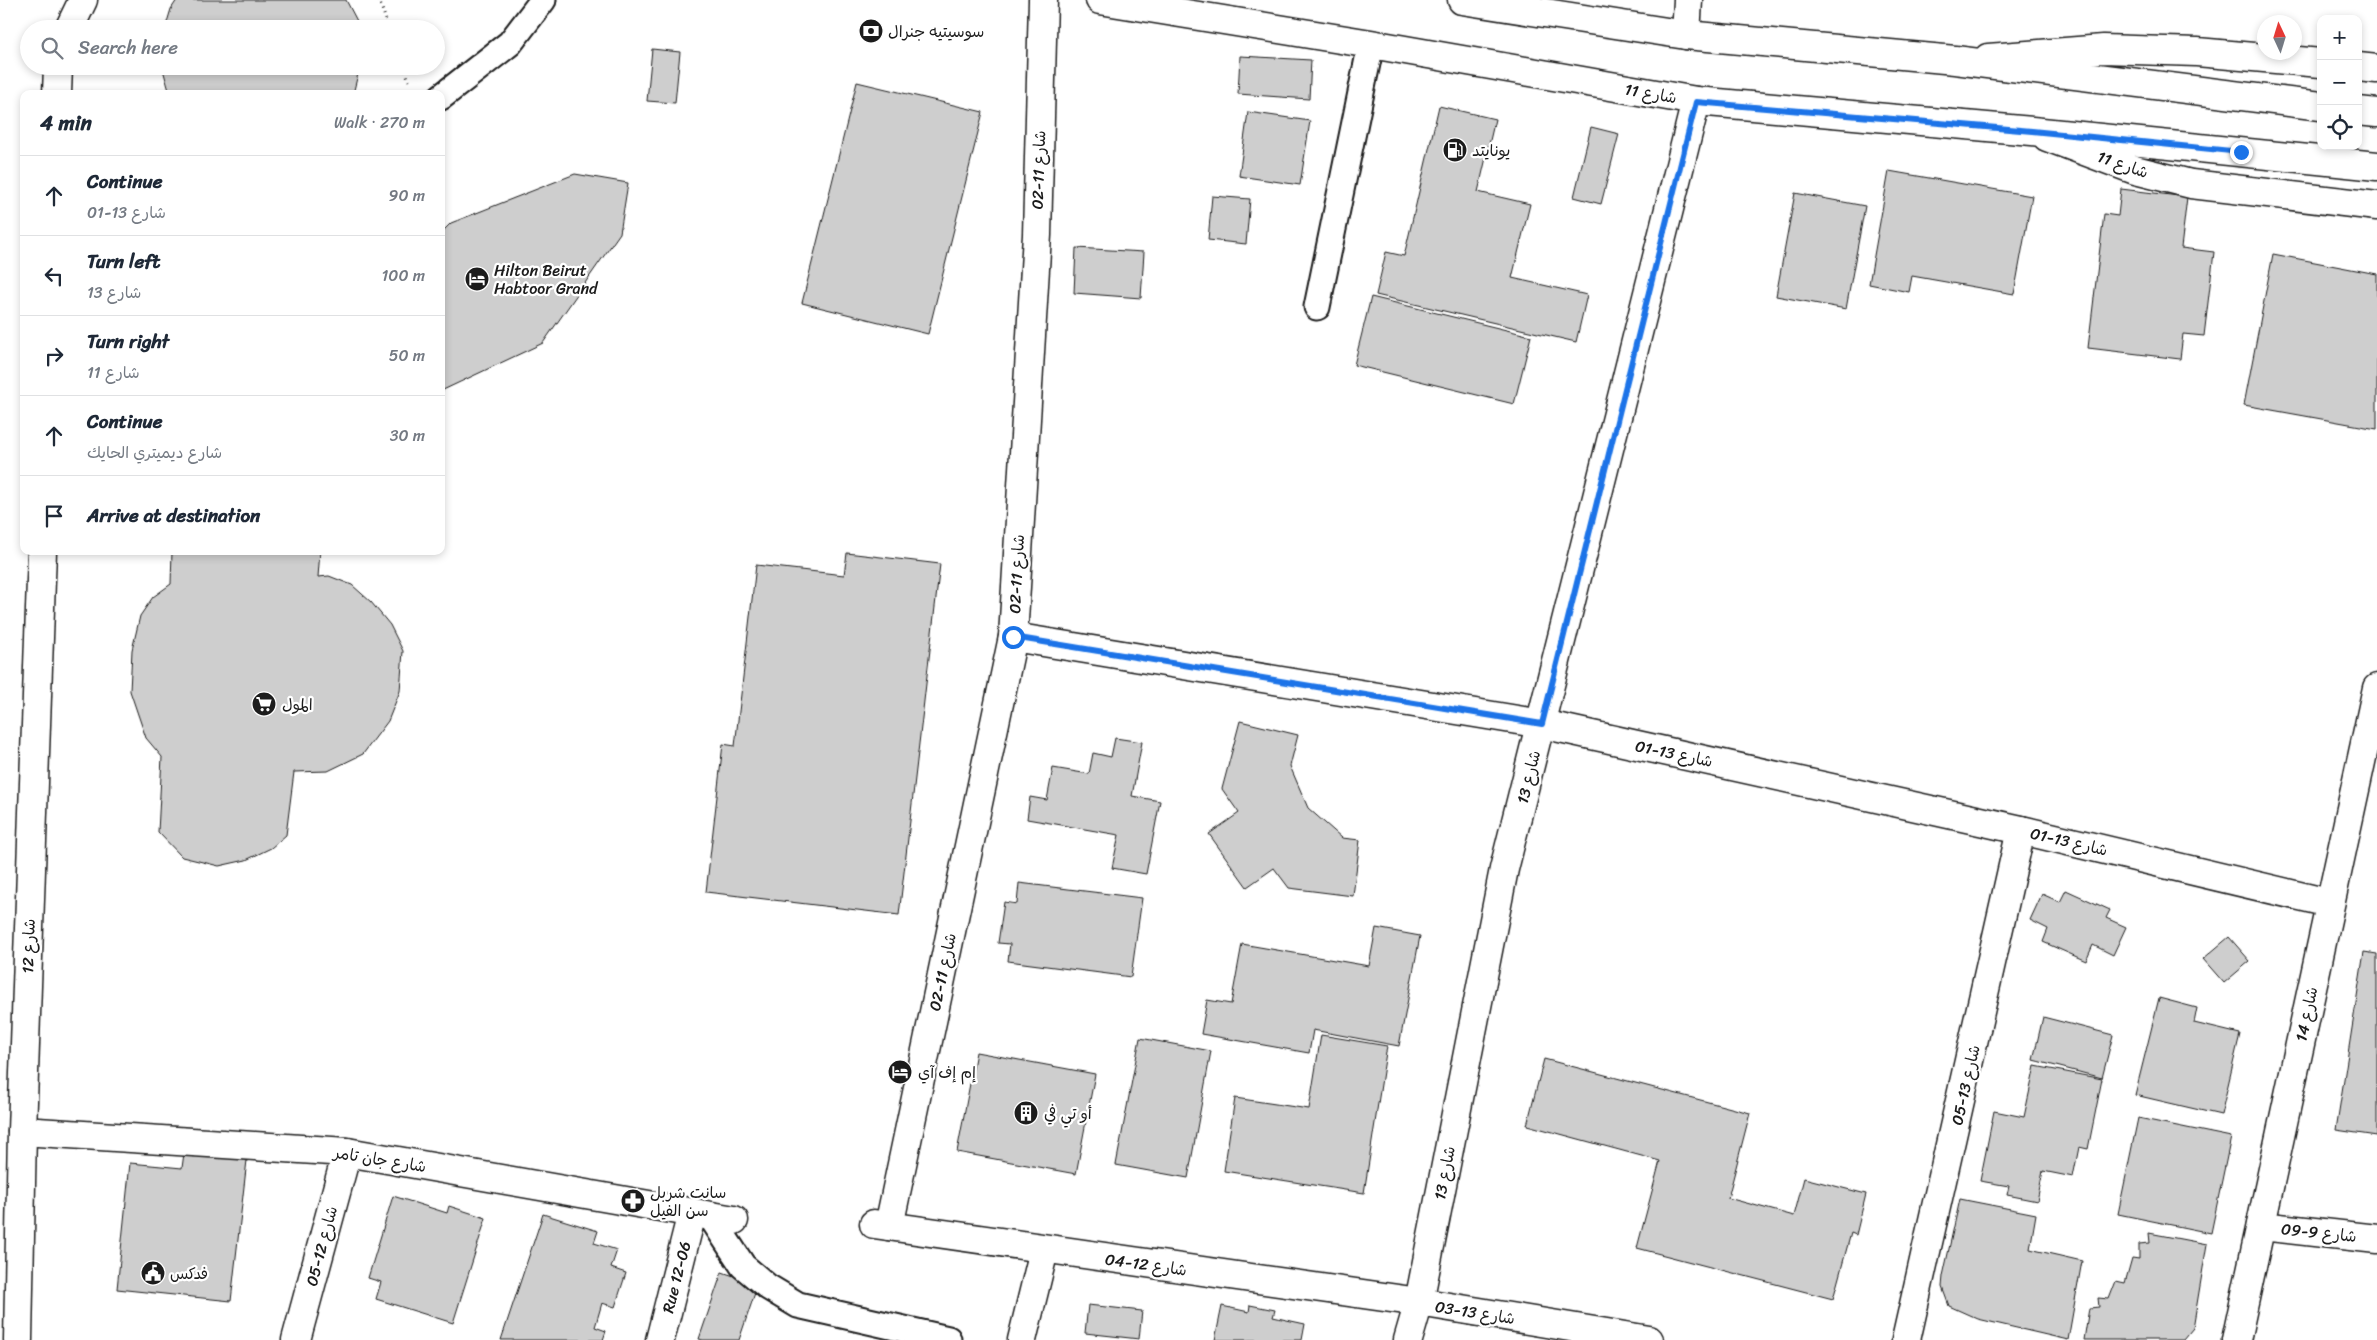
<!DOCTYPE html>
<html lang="en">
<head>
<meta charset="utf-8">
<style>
  :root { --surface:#fff; --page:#f6f6f7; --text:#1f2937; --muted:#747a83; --line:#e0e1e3 }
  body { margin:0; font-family:Sriracha,"Playpen Sans Arabic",sans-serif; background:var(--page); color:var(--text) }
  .controls { position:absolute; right:15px; top:15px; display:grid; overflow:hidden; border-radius:10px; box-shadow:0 2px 8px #0003 }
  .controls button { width:45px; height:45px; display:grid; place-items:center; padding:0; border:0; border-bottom:1px solid var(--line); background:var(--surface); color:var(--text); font:25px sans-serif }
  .compass { position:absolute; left:2257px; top:15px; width:45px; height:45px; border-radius:50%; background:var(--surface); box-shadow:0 2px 8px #0003; rotate:356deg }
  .stop { position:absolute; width:15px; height:15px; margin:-11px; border:4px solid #1a73e8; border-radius:50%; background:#fff }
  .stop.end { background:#1a73e8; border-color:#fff; box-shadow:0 1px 5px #0008 }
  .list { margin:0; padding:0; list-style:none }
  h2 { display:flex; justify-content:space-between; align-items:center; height:65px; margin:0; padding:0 20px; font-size:21px }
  h2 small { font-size:16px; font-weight:400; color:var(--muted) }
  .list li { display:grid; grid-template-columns:32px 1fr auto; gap:15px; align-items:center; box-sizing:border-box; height:80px; padding:0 20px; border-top:1px solid var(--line) }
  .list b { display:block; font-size:19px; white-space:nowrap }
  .list p { margin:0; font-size:16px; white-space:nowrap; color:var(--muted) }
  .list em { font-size:16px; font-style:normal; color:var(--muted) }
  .icon { flex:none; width:28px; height:28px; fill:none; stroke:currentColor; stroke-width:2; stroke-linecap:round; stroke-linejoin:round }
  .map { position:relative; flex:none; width:2377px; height:1340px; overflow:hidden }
  .search { position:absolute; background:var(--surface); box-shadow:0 2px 8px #0003; left:20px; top:20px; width:425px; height:55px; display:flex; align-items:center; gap:12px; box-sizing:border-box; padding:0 18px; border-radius:28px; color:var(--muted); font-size:19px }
  .panel { position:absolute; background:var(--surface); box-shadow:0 2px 8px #0003; left:20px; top:90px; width:425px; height:465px; border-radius:10px }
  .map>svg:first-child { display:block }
  .building { fill:#cecece; stroke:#1c1c1c }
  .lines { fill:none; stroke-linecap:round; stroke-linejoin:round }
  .service-casing { stroke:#1c1c1c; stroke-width:29 }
  .minor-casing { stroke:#1c1c1c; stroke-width:31 }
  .tertiary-casing { stroke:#1c1c1c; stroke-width:31 }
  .secondary-casing { stroke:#1c1c1c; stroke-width:31 }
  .trunk-casing { stroke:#1c1c1c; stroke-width:31 }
  .path { stroke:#1c1c1c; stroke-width:3; stroke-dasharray:1 4; stroke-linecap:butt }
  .service { stroke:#fff; stroke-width:25 }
  .minor { stroke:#fff; stroke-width:28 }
  .tertiary { stroke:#fff; stroke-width:28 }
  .secondary { stroke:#fff; stroke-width:28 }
  .trunk { stroke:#fff; stroke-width:28 }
  .route { stroke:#1a73e8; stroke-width:6 }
  .labels { text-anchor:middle; stroke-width:4.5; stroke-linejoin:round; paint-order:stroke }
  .poi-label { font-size:16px; fill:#1c1c1c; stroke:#fff; text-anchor:start }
  .street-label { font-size:16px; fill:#1c1c1c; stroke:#fff }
</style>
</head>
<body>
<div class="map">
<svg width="2377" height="1340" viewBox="0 0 2377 1340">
  <rect width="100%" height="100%" fill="#fff"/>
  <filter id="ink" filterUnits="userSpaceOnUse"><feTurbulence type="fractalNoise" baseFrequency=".02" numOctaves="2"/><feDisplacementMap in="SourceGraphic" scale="10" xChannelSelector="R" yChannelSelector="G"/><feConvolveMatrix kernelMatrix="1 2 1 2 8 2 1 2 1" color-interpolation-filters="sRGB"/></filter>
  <g filter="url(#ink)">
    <path class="building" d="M 177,0 L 346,0 L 357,21 L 358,29 L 165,29 L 171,9 Z
      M 652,49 L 680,52 L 675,103 L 647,101 Z
      M 1240,56 L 1311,60 L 1309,99 L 1238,94 Z
      M 162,66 L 360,66 L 353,94 L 170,94 Z
      M 857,82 L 983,112 L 928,334 L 802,303 Z
      M 1439,106 L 1495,119 L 1478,192 L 1530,204 L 1512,278 L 1587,295 L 1576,342 L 1376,295 L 1386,252 L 1404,256 Z
      M 1248,112 L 1310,121 L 1300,185 L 1239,176 Z
      M 1591,127 L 1619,134 L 1601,204 L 1574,197 Z
      M 1889,171 L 2032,196 L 2014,294 L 1912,276 L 1909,292 L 1869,284 Z
      M 575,174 L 628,183 L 620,233 L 543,343 L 441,391 L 441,233 L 451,223 Z
      M 2121,189 L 2187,197 L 2181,248 L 2214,252 L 2204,336 L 2183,334 L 2180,359 L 2088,348 L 2104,214 L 2118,216 Z
      M 1795,193 L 1865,206 L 1846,309 L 1776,296 Z
      M 1212,196 L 1250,199 L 1246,244 L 1208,240 Z
      M 1076,248 L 1144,252 L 1141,298 L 1074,293 Z
      M 2273,254 L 2377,274 L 2377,429 L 2244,405 Z
      M 1371,297 L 1531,336 L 1514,404 L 1354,365 Z
      M 172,551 L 320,551 L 318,577 L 329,576 L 352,585 L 371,602 L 390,625 L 403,651 L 400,691 L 388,721 L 363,754 L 328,771 L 294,772 L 286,835 L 271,848 L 246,860 L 219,866 L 182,857 L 158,832 L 162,757 L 146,738 L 130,691 L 132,650 L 140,616 L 153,597 L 171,584 Z
      M 847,553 L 940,564 L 899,915 L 706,892 L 723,744 L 735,746 L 756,565 L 844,575 Z
      M 1240,721 L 1298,735 L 1290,766 L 1308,808 L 1342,838 L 1360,840 L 1353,896 L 1289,888 L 1274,868 L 1247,887 L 1209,834 L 1239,813 L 1222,789 Z
      M 1115,738 L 1142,742 L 1132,796 L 1160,801 L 1146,874 L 1112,868 L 1119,835 L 1027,819 L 1030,797 L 1047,800 L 1053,768 L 1089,774 L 1093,753 L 1111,757 Z
      M 1019,883 L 1142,898 L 1131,977 L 1008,961 L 1010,944 L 998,943 L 1004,902 L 1017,904 Z
      M 2066,890 L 2110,910 L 2106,918 L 2126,927 L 2113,955 L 2093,945 L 2086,961 L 2043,942 L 2048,929 L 2030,920 L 2042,894 L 2060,902 Z
      M 1376,928 L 1420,936 L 1399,1046 L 1313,1030 L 1309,1053 L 1201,1034 L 1207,1000 L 1231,1004 L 1242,944 L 1369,966 Z
      M 2229,937 L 2250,961 L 2224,983 L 2203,959 Z
      M 2364,952 L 2377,954 L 2377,1136 L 2336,1130 Z
      M 2159,998 L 2197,1008 L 2194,1023 L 2240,1034 L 2221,1115 L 2135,1095 Z
      M 2043,1017 L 2113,1035 L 2102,1078 L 2033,1060 Z
      M 1321,1035 L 1387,1046 L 1364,1193 L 1224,1171 L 1235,1098 L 1309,1109 Z
      M 1140,1038 L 1211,1051 L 1188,1178 L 1116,1165 Z
      M 976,1052 L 1095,1074 L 1076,1174 L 957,1152 Z
      M 1544,1059 L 1750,1113 L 1728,1198 L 1794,1216 L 1804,1178 L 1866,1194 L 1856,1235 L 1851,1233 L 1833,1299 L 1637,1248 L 1660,1161 L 1527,1125 Z
      M 2035,1066 L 2102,1079 L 2088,1149 L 2079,1147 L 2073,1177 L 2043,1171 L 2037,1201 L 2007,1195 L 2009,1186 L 1980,1181 L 1994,1111 L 2024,1117 Z
      M 2138,1118 L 2231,1137 L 2211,1233 L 2118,1214 Z
      M 184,1153 L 247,1160 L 231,1301 L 117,1289 L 130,1163 L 182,1168 Z
      M 393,1196 L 447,1213 L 449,1206 L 486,1218 L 453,1323 L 376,1299 L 381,1282 L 368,1278 Z
      M 1960,1199 L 2036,1214 L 2030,1249 L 2082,1261 L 2068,1340 L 1978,1319 L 1949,1306 L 1942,1287 L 1943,1276 Z
      M 543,1214 L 598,1231 L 594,1243 L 617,1250 L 611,1268 L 626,1273 L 615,1307 L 602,1303 L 595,1327 L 606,1331 L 603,1340 L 501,1340 Z
      M 2149,1233 L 2207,1244 L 2193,1328 L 2183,1340 L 2084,1340 L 2089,1308 L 2099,1307 L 2098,1298 L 2109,1299 L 2116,1281 L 2125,1283 L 2132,1258 L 2139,1259 L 2139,1244 L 2150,1243 Z
      M 722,1272 L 758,1284 L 739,1340 L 703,1340 L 699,1339 Z
      M 1088,1305 L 1142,1311 L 1139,1339 L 1085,1333 Z
      M 1250,1305 L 1275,1310 L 1273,1317 L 1305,1324 L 1302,1340 L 1215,1340 L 1222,1306 L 1249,1312 Z"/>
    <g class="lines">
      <defs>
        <path id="service" d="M 441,97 L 510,43 L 543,0
          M 1317,307 L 1371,44
          M 711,1217 L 743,1266 L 768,1287 L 798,1305 L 948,1339"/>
        <g id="minor">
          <path d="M 1686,35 L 1688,0"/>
          <path d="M 1013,637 L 1542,724 L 2021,830 L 2329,903"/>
          <path d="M 22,1131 L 347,1152 L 734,1220"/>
          <path d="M 874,1224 L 1419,1302 L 1649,1340"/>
          <path d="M 889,1226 L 1013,637 L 1037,235 L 1043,0"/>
          <path d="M 2261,1226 L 2377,1239"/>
          <path d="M 296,1340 L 347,1152"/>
          <path id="s1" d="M 660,1340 L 692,1213"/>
          <path d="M 1022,1340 L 1044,1250"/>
          <path d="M 1408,1340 L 1419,1302 L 1504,869 L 1696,101"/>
          <path d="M 1906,1340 L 2021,830"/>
          <path d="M 2236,1340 L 2377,688"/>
        </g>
        <path id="tertiary" d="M 1988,58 L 2103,49 L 2197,52 L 2321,63
          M 2358,67 L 2377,69
          M 2047,137 L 2135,170 L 2191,184 L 2377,206"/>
        <path id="secondary" d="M 1100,0 L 1371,44 L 1696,101 L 2032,131 L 2377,166
          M 1462,0 L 1686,35 L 1955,60 L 2321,106
          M 2358,111 L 2377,113"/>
        <path id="trunk" d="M 69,29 L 83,0
          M 57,94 L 58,66
          M 18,1340 L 22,1131 L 42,551"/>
      </defs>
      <use href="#service" class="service-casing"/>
      <use href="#minor" class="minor-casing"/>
      <use href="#tertiary" class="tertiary-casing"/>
      <use href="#secondary" class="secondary-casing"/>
      <use href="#trunk" class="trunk-casing"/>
      <path class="path" d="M 379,0 L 389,29
        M 404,66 L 409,81"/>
      <use href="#service" class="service"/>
      <use href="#minor" class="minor"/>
      <use href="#tertiary" class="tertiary"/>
      <use href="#secondary" class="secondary"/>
      <use href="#trunk" class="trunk"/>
    </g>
  </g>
  <g class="lines" filter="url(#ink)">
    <path class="route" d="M 1013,637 L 1542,724 L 1696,102 L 2032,131 L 2241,152"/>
  </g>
  <defs>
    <symbol id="bank-disc" viewBox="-11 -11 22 22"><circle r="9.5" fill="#1c1c1c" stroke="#fff"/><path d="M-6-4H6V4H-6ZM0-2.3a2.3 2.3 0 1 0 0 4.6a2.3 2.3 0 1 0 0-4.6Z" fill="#fff"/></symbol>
    <symbol id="fuel-disc" viewBox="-11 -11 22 22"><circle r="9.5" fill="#1c1c1c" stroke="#fff"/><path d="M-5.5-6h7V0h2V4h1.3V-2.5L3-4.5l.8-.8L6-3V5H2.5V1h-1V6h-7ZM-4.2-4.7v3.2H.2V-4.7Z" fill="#fff"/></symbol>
    <symbol id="hotel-disc" viewBox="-11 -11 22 22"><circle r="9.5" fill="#1c1c1c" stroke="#fff"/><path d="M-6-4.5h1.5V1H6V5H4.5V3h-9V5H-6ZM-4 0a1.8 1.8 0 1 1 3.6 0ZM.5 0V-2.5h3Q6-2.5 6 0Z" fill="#fff"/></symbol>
    <symbol id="supermarket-disc" viewBox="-11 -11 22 22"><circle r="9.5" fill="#1c1c1c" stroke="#fff"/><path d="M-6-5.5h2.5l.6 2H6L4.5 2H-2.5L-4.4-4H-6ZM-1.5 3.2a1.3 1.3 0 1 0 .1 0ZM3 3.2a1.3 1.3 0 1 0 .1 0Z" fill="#fff"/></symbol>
    <symbol id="building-disc" viewBox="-11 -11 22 22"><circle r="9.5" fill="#1c1c1c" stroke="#fff"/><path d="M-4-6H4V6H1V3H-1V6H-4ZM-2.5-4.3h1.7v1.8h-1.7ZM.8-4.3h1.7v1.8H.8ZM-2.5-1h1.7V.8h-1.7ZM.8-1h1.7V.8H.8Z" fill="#fff"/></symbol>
    <symbol id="pharmacy-disc" viewBox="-11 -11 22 22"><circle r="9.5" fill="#1c1c1c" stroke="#fff"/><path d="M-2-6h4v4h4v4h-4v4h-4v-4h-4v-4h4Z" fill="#fff"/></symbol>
    <symbol id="civic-disc" viewBox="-11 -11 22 22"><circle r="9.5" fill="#1c1c1c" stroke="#fff"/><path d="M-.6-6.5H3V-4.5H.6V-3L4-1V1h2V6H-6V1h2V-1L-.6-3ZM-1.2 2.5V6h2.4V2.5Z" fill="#fff"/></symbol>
  </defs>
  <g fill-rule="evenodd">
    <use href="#bank-disc" x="857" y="17" width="28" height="28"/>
    <use href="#fuel-disc" x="1441" y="136" width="28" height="28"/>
    <use href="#hotel-disc" x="463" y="265" width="28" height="28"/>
    <use href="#supermarket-disc" x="250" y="690" width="28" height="28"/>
    <use href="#hotel-disc" x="886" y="1058" width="28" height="28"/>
    <use href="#building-disc" x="1012" y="1099" width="28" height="28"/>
    <use href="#pharmacy-disc" x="619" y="1187" width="28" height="28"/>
    <use href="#civic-disc" x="139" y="1259" width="28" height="28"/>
  </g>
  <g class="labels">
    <g class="poi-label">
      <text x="888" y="37">سوسيتيه جنرال</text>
      <text x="1472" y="156">يونايتد</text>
      <text x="494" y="276">Hilton Beirut<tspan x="494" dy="18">Habtoor Grand</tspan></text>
      <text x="282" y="710">المول</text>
      <text x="918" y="1078">إم إف آي</text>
      <text x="1044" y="1119">أو تي في</text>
      <text x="650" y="1198">سانت شربل<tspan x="650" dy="18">سن الفيل</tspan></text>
      <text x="170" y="1279">فدكس</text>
    </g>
    <g class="street-label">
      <text transform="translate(1651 93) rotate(10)" y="6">شارع 11</text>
      <text transform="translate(2123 164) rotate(19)" y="6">شارع 11</text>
      <text transform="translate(1038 170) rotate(-88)" y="6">شارع 11-02</text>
      <text transform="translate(1016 574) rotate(-87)" y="6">شارع 11-02</text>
      <text transform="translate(1674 753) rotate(12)" y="6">شارع 13-01</text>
      <text transform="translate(1528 777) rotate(-76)" y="6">شارع 13</text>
      <text transform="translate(2069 841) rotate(13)" y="6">شارع 13-01</text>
      <text transform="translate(28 946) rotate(-88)" y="6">شارع 12</text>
      <text transform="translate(942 972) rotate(-78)" y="6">شارع 11-02</text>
      <text transform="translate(2306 1014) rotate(-78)" y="6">شارع 14</text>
      <text transform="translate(1965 1085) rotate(-77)" y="6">شارع 13-05</text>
      <text transform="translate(380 1159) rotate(9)" y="6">شارع جان تامر</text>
      <text transform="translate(1444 1173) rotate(-79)" y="6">شارع 13</text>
      <text transform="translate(2319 1232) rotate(6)" y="6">شارع 9-09</text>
      <text transform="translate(321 1246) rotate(-75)" y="6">شارع 12-05</text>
      <text transform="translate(1146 1264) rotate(8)" y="6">شارع 12-04</text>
      <text dy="6" stroke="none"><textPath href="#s1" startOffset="65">Rue 12-06</textPath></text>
      <text transform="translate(1475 1312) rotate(9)" y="6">شارع 13-03</text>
    </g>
  </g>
</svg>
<div class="controls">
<button>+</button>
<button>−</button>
<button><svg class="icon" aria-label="locate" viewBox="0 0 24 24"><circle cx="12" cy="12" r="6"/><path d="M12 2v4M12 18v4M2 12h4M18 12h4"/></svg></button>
</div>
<svg class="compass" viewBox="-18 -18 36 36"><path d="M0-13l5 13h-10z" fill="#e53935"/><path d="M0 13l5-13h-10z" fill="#747a83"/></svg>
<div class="stop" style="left:1013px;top:637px"></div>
<div class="stop end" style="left:2241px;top:152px"></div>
<div class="search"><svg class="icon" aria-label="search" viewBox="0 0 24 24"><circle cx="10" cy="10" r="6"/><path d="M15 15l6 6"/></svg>Search here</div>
<section class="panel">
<h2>4 min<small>Walk · 270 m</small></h2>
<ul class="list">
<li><svg class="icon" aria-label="ahead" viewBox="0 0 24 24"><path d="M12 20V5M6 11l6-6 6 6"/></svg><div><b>Continue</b><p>شارع 13-01</p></div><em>90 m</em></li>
<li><svg class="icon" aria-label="left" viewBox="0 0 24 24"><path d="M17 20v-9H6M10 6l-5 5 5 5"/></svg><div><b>Turn left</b><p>شارع 13</p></div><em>100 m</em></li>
<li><svg class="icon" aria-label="right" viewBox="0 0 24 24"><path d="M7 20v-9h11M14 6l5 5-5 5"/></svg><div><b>Turn right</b><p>شارع 11</p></div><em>50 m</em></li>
<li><svg class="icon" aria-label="ahead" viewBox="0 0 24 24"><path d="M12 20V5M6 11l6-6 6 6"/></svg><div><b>Continue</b><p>شارع ديميتري الحايك</p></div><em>30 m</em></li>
<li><svg class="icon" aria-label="arrive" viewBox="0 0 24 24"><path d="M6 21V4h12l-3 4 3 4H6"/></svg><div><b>Arrive at destination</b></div></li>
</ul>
</section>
</div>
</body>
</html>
